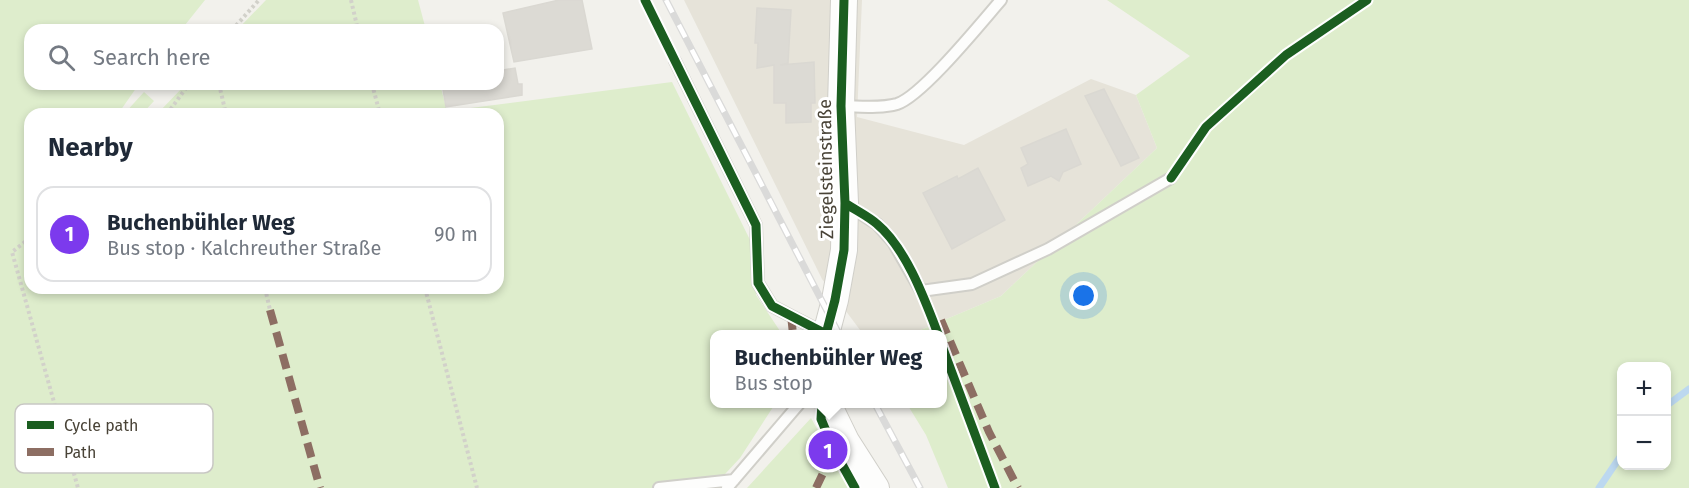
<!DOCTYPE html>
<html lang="en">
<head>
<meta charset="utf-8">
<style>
  :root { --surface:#fff; --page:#f6f6f7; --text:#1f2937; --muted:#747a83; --line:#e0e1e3; --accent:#7c3aed }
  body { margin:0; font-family:"Fira Sans",sans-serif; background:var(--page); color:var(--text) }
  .controls { position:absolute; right:18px; bottom:18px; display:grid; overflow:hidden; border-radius:12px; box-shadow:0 3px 9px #0003 }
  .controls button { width:54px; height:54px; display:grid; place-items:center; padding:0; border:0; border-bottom:2px solid var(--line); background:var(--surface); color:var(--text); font:30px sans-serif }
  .you { position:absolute; left:1084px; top:296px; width:21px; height:21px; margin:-15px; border:4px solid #fff; border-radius:50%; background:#1a73e8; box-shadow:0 0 0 9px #1a73e833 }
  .badge { display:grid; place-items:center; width:39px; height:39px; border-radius:50%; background:var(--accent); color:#fff; font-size:20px; font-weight:700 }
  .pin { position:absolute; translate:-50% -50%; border:3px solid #fff; box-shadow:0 2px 6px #0006 }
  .popup { position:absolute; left:710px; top:330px; width:237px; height:78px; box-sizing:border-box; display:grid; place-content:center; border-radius:12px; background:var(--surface); filter:drop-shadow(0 2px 4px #0005); font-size:20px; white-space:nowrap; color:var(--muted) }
  .popup b { font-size:22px; color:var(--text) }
  .popup::after { content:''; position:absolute; left:50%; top:100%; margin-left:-12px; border:12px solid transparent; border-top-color:var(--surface) }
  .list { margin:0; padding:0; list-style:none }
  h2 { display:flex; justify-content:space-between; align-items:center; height:78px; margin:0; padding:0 24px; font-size:26px }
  h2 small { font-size:20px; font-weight:400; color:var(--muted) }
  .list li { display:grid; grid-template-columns:39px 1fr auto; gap:18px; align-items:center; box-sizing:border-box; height:96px; margin:0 12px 12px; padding:0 12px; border:2px solid var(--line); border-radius:18px }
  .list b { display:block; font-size:22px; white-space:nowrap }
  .list p { margin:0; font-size:20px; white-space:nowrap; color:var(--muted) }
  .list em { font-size:20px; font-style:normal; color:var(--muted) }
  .icon { flex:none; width:33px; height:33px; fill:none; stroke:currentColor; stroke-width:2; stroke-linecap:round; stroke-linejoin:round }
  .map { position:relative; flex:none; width:1689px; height:488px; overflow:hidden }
  .search { position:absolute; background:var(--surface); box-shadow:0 3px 9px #0003; left:24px; top:24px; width:480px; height:66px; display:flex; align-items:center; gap:15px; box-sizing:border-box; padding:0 21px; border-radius:18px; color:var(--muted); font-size:22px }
  .panel { position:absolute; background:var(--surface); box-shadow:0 3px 9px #0003; left:24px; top:108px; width:480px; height:186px; border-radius:18px }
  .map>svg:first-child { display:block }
  .residential { fill:#e6e3d9 }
  .green { fill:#deedcc; fill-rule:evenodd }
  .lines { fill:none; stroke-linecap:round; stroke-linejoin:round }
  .stream { stroke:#bcd8f0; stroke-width:7 }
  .building { fill:#dcdad4; stroke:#dad8d2; stroke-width:1.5 }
  .service-casing { stroke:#d0cfc9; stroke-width:14 }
  .tertiary-casing { stroke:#d0cfc9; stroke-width:28 }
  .path { stroke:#d2d1ca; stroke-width:4; stroke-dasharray:3 3; stroke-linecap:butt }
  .service { stroke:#fdfdfc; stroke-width:10 }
  .tertiary { stroke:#fdfdfc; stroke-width:26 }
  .rail-casing { stroke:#dadad9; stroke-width:7 }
  .rail { stroke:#fff; stroke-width:4.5; stroke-dasharray:14; stroke-linecap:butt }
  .quiet { stroke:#8d6e63; stroke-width:8; stroke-dasharray:15 8; stroke-linecap:butt }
  .cycleway-casing { stroke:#fff; stroke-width:13 }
  .cycleway { stroke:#1b5e20; stroke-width:9 }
  .labels { text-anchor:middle; stroke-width:6; stroke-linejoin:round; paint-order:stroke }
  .street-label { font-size:18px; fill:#494337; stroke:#fff }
  .key { fill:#fff; stroke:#c8c7c3; stroke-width:1.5 }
  .key-label { font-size:16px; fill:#494337 }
</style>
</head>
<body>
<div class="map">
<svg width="1689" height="488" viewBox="0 0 1689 488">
  <rect width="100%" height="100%" fill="#f2f1ec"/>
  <path class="residential" d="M 684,0 L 862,0 L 857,117 L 964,145 L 1091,79 L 1136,95 L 1157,148 L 1001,296 L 911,334 L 863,334 L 822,279 Z"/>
  <path class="green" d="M 0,0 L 205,0 L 181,30 L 30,30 L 30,84 L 139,84 L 118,114 L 30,114 L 30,288 L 498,288 L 498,114 L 157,114 L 186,84 L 440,84 L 447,111 L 672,82 L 754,248 L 756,295 L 782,334 L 714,334 L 714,404 L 775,404 L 740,458 L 712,488 L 0,488 Z
    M 266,0 L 418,0 L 426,30 L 237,30 Z
    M 1107,0 L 1689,0 L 1689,488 L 948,488 L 926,435 L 907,404 L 942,404 L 942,334 L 911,334 L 1001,296 L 1157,148 L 1136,95 L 1190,56 ZM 1622,366 L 1666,366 L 1666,466 L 1622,466 Z
    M 144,92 L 154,101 L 142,114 L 124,114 Z
    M 811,418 L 850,488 L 747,488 Z"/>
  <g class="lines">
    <path class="stream" d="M 1666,406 L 1689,389
      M 1599,488 L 1622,454"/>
  </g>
  <path class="building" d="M 559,0 L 582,0 L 592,49 L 514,62 L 503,13 Z
    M 757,8 L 791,10 L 788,63 L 780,65 L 814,62 L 815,103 L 811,103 L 811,122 L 786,123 L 786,103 L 774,103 L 774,65 L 757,68 L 758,43 L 755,43 Z
    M 515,68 L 518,84 L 522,84 L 522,95 L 446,107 L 442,84 L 498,84 L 498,71 Z
    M 1104,89 L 1139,158 L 1121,166 L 1085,96 Z
    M 1066,129 L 1081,164 L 1063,172 L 1059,181 L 1051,176 L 1028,186 L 1021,168 L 1028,164 L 1021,148 Z
    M 978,168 L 1005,220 L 952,249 L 923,193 L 957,176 L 958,179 Z"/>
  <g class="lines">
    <defs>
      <path id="service" d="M 675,61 L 756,225 L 758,283 L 772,306 L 826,334
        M 841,106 C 858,106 880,109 897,104 C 922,96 981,23 1001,0
        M 847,205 L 877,224 L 893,242 L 921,291 L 972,284 L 1048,249 L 1171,178
        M 659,488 L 734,480
        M 727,488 L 799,404"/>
      <path id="tertiary" d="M 826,334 L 835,300 L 844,250 L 845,203 L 841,106 L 844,0
        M 828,404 L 846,441 L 876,488"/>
    </defs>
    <use href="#service" class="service-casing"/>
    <use href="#tertiary" class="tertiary-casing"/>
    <path class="path" d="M 351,0 L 358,30
      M 232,30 L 259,0
      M 219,84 L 226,114
      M 372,84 L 380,114
      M 167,114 L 189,84
      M 30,238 L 12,252 L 78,488
      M 265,288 L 270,310
      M 425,288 L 477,488"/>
    <use href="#service" class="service"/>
    <use href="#tertiary" class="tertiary"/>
    <defs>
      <path id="rail" d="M 666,0 L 839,334
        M 875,404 L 920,488"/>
    </defs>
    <use href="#rail" class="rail-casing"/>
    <use href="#rail" class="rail"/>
    <path class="quiet" d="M 270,310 L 320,488
      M 791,315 L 793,334
      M 941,320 L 989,432 L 1018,488
      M 816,488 L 834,450"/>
    <defs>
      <path id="cycleway" d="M 645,0 L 756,225 L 758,283 L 772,306 L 826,334
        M 1171,178 L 1206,127 L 1286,55 L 1367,0
        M 845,203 C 855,210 868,216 877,224 C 906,248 925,300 938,334
        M 826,334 L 835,300 L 844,250 L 845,203 L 841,106 L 844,0
        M 942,346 L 995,488
        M 822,404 L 821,419 L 834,450 L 855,488"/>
    </defs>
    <use href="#cycleway" class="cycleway-casing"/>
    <use href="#cycleway" class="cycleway"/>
  </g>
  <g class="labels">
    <g class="street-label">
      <text transform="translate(826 169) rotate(-91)" y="6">Ziegelsteinstraße</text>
    </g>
  </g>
  <rect x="15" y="404" width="198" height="69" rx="9" class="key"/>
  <rect x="27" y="421" width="27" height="8" fill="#1b5e20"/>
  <rect x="27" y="448" width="27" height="8" fill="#8d6e63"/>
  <g class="key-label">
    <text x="64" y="431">Cycle path</text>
    <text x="64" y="458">Path</text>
  </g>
</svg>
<div class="controls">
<button>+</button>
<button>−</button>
</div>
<div class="you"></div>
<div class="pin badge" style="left:828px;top:450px">1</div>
<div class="popup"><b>Buchenbühler Weg</b>Bus stop</div>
<div class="search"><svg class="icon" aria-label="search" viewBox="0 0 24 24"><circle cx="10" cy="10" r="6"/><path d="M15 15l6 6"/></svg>Search here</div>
<section class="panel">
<h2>Nearby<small></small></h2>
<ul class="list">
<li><span class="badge">1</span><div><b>Buchenbühler Weg</b><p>Bus stop · Kalchreuther Straße</p></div><em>90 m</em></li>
</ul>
</section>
</div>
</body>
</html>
